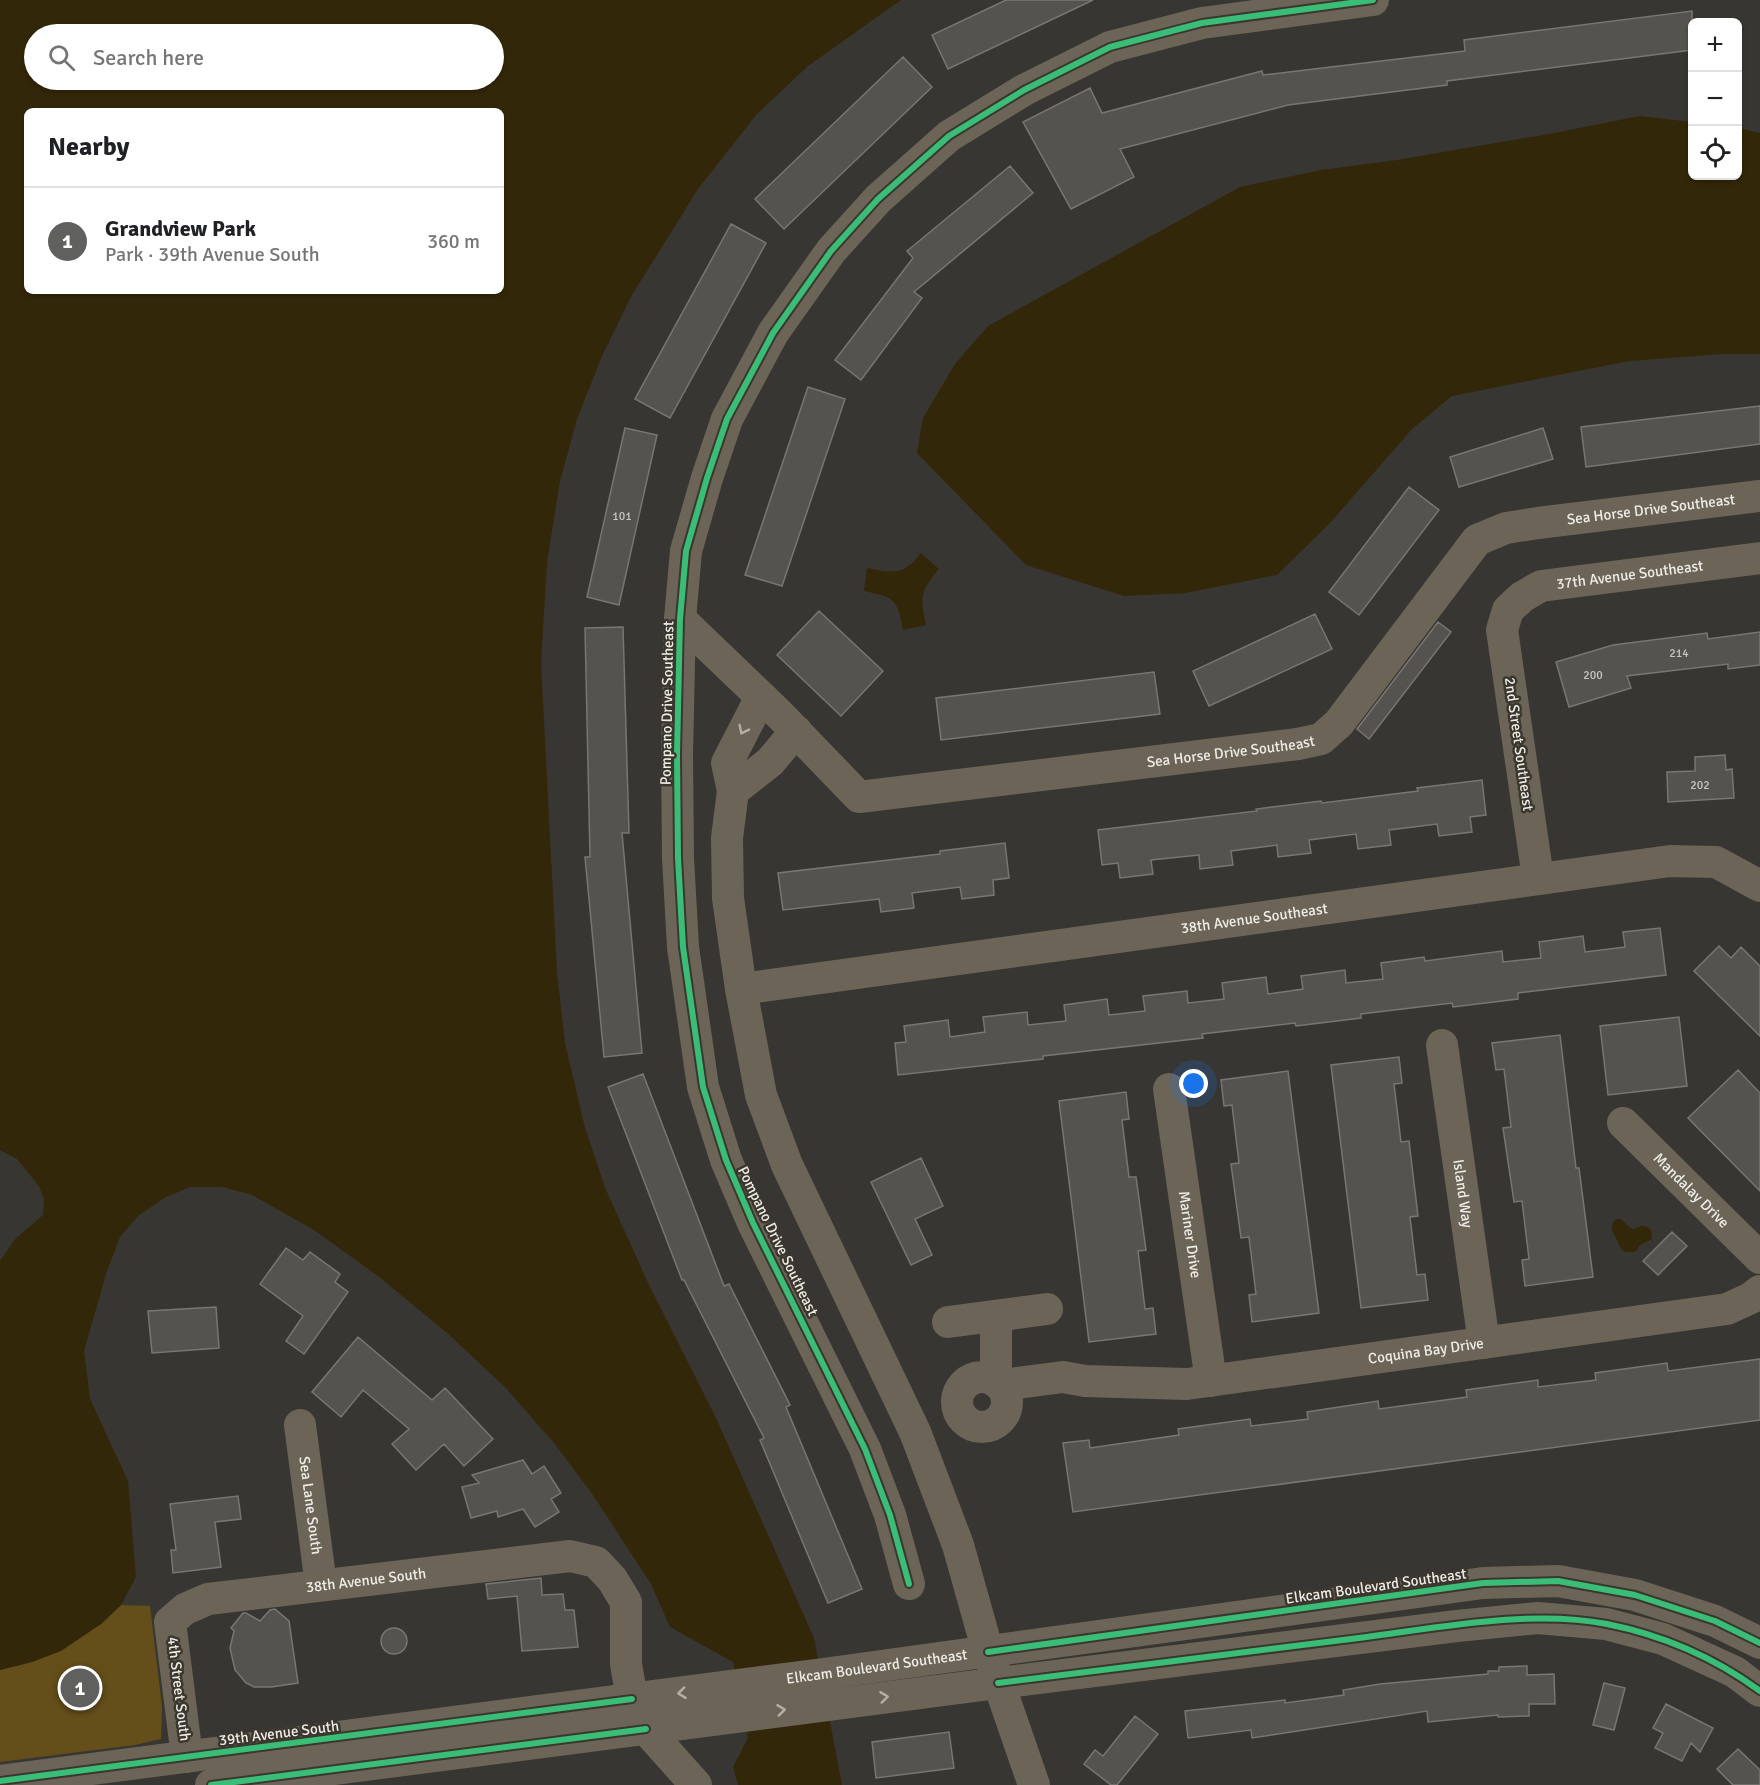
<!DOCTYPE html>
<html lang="en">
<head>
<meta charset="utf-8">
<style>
  :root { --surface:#fff; --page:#f2f2f2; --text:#202124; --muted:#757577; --line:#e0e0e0; --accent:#60605f }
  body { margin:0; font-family:Signika,sans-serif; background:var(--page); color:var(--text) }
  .controls { position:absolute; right:18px; top:18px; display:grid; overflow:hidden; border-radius:9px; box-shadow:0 2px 4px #0004 }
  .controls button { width:54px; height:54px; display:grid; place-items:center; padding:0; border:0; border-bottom:2px solid var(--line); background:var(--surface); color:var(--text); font:30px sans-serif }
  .you { position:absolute; left:1194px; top:1084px; width:21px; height:21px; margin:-15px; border:4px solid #fff; border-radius:50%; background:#1a73e8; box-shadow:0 0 0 9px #1a73e833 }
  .badge { display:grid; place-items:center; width:39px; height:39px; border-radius:50%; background:var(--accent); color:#fff; font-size:20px; font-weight:700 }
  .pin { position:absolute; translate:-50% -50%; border:3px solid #fff; box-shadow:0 2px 6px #0006 }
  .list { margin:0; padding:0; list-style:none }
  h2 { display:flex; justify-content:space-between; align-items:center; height:78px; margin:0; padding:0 24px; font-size:26px }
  h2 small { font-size:20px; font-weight:400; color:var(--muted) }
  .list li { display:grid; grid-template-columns:39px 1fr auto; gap:18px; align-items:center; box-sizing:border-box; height:108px; padding:0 24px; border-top:2px solid var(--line) }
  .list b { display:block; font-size:22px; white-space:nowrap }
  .list p { margin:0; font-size:20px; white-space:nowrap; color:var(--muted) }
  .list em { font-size:20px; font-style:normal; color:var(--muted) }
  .icon { flex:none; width:33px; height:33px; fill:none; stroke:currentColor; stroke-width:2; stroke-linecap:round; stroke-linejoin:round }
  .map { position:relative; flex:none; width:1760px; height:1785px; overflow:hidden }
  .search { position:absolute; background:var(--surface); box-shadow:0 2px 4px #0004; left:24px; top:24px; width:480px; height:66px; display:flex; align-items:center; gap:15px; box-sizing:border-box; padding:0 21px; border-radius:33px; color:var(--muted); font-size:22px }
  .panel { position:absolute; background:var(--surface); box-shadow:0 2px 4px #0004; left:24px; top:108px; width:480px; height:186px; border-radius:9px }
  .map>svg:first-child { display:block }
  .green { fill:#644e19 }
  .water { fill:#332709; fill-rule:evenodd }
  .building { fill:#555350; stroke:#777672; stroke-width:1.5 }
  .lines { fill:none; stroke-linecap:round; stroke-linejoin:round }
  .minor { stroke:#6c6557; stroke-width:32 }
  .cycleway-casing { stroke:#3b372f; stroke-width:10 }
  .cycleway { stroke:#3abd76; stroke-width:6 }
  .oneway { stroke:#b4afa6 }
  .labels { text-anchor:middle; stroke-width:5; stroke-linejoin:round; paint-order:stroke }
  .number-label { font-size:12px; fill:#c8c6c1 }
  .street-label { font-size:15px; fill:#eeece7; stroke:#3b372f }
</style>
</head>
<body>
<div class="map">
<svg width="1760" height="1785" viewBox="0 0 1760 1785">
  <rect width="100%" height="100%" fill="#383632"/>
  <path class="green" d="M 121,1605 L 150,1606 L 162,1706 L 161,1739 L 135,1745 L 0,1762 L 0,1670 L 32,1662 L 101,1624 Z"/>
  <path class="water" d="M 0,0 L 901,0 L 808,66 L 756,115 L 698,189 L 632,295 L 602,356 L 577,419 L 560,481 L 547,562 L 541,663 L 557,973 L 565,1043 L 585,1128 L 606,1190 L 649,1285 L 716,1418 L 814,1638 L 842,1785 L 738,1785 L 733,1767 L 748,1738 L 733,1662 L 670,1627 L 651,1584 L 593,1495 L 554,1443 L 505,1387 L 447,1333 L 378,1276 L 314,1230 L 252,1195 L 223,1187 L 190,1187 L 164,1198 L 138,1216 L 120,1237 L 106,1274 L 84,1351 L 90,1399 L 128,1481 L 136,1577 L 121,1605 L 101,1624 L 61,1651 L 32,1662 L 0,1670 L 0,1261 L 15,1239 L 43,1215 L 44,1200 L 39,1186 L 17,1159 L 0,1150 ZM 34,34 L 494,34 L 494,80 L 34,80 ZM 27,111 L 501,111 L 501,291 L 27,291 Z
    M 1640,116 L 1692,122 L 1692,176 L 1738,176 L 1738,128 L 1760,133 L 1760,354 L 1723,354 L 1629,361 L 1452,396 L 1412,429 L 1330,523 L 1277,575 L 1185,593 L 1124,596 L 1026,565 L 917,453 L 923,418 L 955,364 L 988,326 L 1240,187 L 1321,170 L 1397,160 L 1554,133 Z
    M 921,553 L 939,569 C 920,591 920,597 926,625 L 903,630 C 898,599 894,597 864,591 L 867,568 C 894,573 903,576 921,553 Z
    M 1616,1219 L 1621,1219 L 1630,1228 L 1634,1229 C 1641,1225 1645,1224 1651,1230 L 1652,1239 L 1640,1245 L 1635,1252 L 1625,1252 C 1619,1248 1620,1245 1616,1238 C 1612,1230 1609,1227 1616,1219 Z"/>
  <path class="building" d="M 1006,0 L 1093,0 L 948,69 L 932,35 Z
    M 1692,11 L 1692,50 L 1447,81 L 1447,85 L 1288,105 L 1120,149 L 1134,177 L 1071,209 L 1023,122 L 1090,88 L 1102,113 L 1262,71 L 1263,75 L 1465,51 L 1464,40 Z
    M 903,57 L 932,87 L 784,229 L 755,199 Z
    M 1010,166 L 1033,193 L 914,292 L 922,298 L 861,380 L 835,360 L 913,258 L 907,251 Z
    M 731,224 L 766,243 L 670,418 L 635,399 Z
    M 808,387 L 845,399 L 782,586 L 745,575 Z
    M 1760,406 L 1760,444 L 1586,467 L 1581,427 Z
    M 625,428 L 657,435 L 619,605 L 587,597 Z
    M 1543,428 L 1553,459 L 1459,487 L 1450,457 Z
    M 1409,487 L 1439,510 L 1359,615 L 1329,592 Z
    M 819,611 L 883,671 L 841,716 L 777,655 Z
    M 1315,614 L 1332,649 L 1209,706 L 1193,671 Z
    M 1438,622 L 1451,632 L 1369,739 L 1357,729 Z
    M 623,627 L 629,833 L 622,833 L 642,1053 L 604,1057 L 585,857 L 590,857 L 585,628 Z
    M 1760,632 L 1760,665 L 1728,669 L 1728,664 L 1627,676 L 1631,688 L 1569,707 L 1556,662 L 1613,645 L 1707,633 L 1708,639 Z
    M 1154,672 L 1160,714 L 941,740 L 936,698 Z
    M 1725,755 L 1726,770 L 1732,769 L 1734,798 L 1668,802 L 1667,772 L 1695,771 L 1695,757 Z
    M 1482,780 L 1486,815 L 1470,817 L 1472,832 L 1439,836 L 1437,824 L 1389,830 L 1391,845 L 1358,849 L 1356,834 L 1309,840 L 1311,853 L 1278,857 L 1277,845 L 1231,851 L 1233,865 L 1200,869 L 1199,855 L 1151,860 L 1153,874 L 1120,878 L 1118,863 L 1102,865 L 1098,830 L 1257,811 L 1256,809 L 1321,801 L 1322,803 L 1418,791 L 1417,788 Z
    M 1005,843 L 1009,878 L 993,880 L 994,895 L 962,899 L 960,887 L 912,893 L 914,908 L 881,912 L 879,899 L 783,910 L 778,873 L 940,854 L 940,851 Z
    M 1660,928 L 1666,975 L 1518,993 L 1518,999 L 1453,1007 L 1452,1003 L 1361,1014 L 1361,1018 L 1296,1026 L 1295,1023 L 1202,1034 L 1203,1038 L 1043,1056 L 1043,1059 L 898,1075 L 895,1043 L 906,1042 L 904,1026 L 948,1020 L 950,1037 L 985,1032 L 983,1017 L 1027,1012 L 1028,1025 L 1066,1021 L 1064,1005 L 1107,999 L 1109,1015 L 1145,1011 L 1143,996 L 1187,991 L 1188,1003 L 1224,999 L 1222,983 L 1266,977 L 1268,994 L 1303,989 L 1301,976 L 1345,970 L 1346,983 L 1383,979 L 1381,963 L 1424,957 L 1425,961 L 1502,951 L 1503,962 L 1541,958 L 1539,942 L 1583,936 L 1585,952 L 1625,947 L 1623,932 Z
    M 1719,946 L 1731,958 L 1741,947 L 1760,966 L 1760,1036 L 1694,971 Z
    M 1679,1017 L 1687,1086 L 1608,1095 L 1600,1026 Z
    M 1560,1035 L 1576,1168 L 1579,1168 L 1593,1277 L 1525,1286 L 1522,1260 L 1529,1259 L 1522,1201 L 1514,1202 L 1503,1128 L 1511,1127 L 1504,1069 L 1496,1070 L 1492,1043 Z
    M 1399,1057 L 1402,1083 L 1394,1084 L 1401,1142 L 1409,1141 L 1418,1216 L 1410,1217 L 1417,1275 L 1425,1274 L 1428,1300 L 1361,1308 L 1331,1065 Z
    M 1738,1070 L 1760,1093 L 1760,1191 L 1688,1118 Z
    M 1288,1071 L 1319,1313 L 1252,1322 L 1249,1295 L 1256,1294 L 1249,1237 L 1241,1238 L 1231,1164 L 1239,1163 L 1232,1105 L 1224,1106 L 1221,1080 Z
    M 643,1074 L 724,1286 L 729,1284 L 790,1405 L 786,1407 L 862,1589 L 828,1603 L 760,1440 L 764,1438 L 684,1280 L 682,1280 L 608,1087 Z
    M 1126,1092 L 1129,1119 L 1122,1120 L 1129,1177 L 1136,1177 L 1146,1250 L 1138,1251 L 1145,1309 L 1153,1308 L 1156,1334 L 1089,1342 L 1059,1101 Z
    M 921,1158 L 943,1206 L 915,1219 L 932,1255 L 911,1265 L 871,1182 Z
    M 1672,1232 L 1687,1246 L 1658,1275 L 1643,1261 Z
    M 286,1248 L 303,1260 L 310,1252 L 340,1274 L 335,1282 L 348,1292 L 304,1354 L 286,1341 L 303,1316 L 260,1284 Z
    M 216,1307 L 219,1348 L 152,1353 L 148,1311 Z
    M 358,1337 L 432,1400 L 445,1388 L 493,1439 L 464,1466 L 444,1444 L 416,1470 L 392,1444 L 409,1429 L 363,1390 L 341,1417 L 312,1392 Z
    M 1760,1359 L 1760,1420 L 1073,1512 L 1063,1443 L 1089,1440 L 1090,1448 L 1179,1435 L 1178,1429 L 1221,1423 L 1250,1419 L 1251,1426 L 1308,1419 L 1307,1412 L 1378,1401 L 1379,1409 L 1467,1397 L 1466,1390 L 1509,1384 L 1538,1380 L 1538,1387 L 1596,1380 L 1595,1373 L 1667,1363 L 1668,1371 Z
    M 523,1460 L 532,1474 L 544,1466 L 561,1493 L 551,1499 L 559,1512 L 535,1527 L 523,1509 L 498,1517 L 497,1511 L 471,1518 L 462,1487 L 479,1483 L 472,1475 Z
    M 238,1496 L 241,1519 L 215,1522 L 221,1567 L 173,1573 L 171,1550 L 176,1550 L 170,1504 Z
    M 541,1578 L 542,1595 L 563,1594 L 565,1610 L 574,1610 L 578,1647 L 522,1651 L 517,1596 L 488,1599 L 486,1584 Z
    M 275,1609 L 289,1621 L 298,1683 L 271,1687 L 254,1687 L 246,1683 L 235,1670 L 230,1648 L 234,1631 L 231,1628 L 243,1613 L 246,1613 L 260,1621 L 270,1610 Z
    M381 1641a13 13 0 1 1 26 0a13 13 0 1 1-26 0Z
    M 1527,1666 L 1527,1675 L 1554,1674 L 1555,1704 L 1529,1704 L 1529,1716 L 1498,1717 L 1498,1715 L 1428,1722 L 1427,1711 L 1252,1738 L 1251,1730 L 1188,1738 L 1185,1711 L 1285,1700 L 1285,1703 L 1344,1695 L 1343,1690 L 1380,1684 L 1488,1674 L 1488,1671 L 1499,1671 L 1499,1667 Z
    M 1604,1683 L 1625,1688 L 1614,1730 L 1593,1725 Z
    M 1666,1704 L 1713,1728 L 1700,1752 L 1691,1743 L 1682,1761 L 1655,1748 L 1663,1733 L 1653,1728 Z
    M 1135,1716 L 1158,1734 L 1117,1785 L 1111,1785 L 1084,1764 L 1095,1750 L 1103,1756 Z
    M 949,1732 L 954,1768 L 876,1778 L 872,1742 Z
    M 1738,1749 L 1760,1770 L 1760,1785 L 1733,1785 L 1717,1769 Z"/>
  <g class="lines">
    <g class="minor">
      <path id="s1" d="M 680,619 L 780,715 L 859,797 L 1298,744 L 1321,739 L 1339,723 L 1477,540 L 1506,528 L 1538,523 L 1760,496"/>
      <path d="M 761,697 L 727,763 L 733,791 L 727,838 L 728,898 L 741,989 L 761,1095 L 787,1165 L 915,1432 L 958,1545 L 988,1652 L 1034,1785"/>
      <path d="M 733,791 L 770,762 L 796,731"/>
      <path id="s2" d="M 1538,878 L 1502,630 L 1508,610 L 1522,597 L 1541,586 L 1760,558"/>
      <path id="s3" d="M 741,989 L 1670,861 L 1716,862 L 1760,886"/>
      <path id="s4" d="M 1442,1045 L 1484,1343"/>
      <path id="s5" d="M 1169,1089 L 1211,1381"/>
      <path id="s6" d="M 1623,1123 L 1760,1258"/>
      <path d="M 996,1316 L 996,1382"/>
      <path d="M 948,1322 L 1047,1309"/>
      <circle cx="982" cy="1402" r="25"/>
      <path id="s7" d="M 1001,1385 L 1063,1377 L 1085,1381 L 1187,1384 L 1727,1309 L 1751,1298 L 1760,1291"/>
      <path id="s8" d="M 300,1425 L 321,1585"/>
      <path d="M 909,1584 L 890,1515 L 865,1449 L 753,1223 L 726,1160 L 703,1087 L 683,947 L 678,858 L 677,754 L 680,619 L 686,551 L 707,478 L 727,419 L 773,333 L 831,251 L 878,199 L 949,136 L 1024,90 L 1110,47 L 1202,23 L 1373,0"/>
      <path id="s9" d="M 187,1757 L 170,1622 L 185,1609 L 208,1599 L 570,1556 L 596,1562 L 612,1579 L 626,1602 L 626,1664 L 632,1699 L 646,1729 L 696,1785"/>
      <path id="s10" d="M 0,1781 L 823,1674 L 1483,1583 L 1558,1581 L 1635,1595 L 1715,1621 L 1760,1643"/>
      <path d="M 211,1785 L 998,1683 L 1457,1626 L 1538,1618 L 1606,1624 L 1663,1639 L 1735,1672 L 1760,1691"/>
    </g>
    <defs>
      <path id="cycleway" d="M 909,1584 L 890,1515 L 865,1449 L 753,1223 L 726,1160 L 703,1087 L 683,947 L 678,858 L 677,754 L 680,619 L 686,551 L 707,478 L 727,419 L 773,333 L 831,251 L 878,199 L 949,136 L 1024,90 L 1110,47 L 1202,23 L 1373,0
        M 988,1652 L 1483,1583 L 1558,1581 L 1635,1595 L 1715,1621 L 1760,1643
        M 998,1683 C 1118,1668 1239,1653 1359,1638 C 1437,1628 1530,1609 1607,1624 C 1662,1635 1715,1658 1760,1691
        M 0,1781 L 632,1699
        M 211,1785 L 646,1729"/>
    </defs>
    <use href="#cycleway" class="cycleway-casing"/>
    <use href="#cycleway" class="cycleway"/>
  </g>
  <defs><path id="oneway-chevron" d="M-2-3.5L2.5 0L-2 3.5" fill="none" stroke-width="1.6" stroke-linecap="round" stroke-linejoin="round" transform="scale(1.5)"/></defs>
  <g class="oneway">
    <use href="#oneway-chevron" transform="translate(743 730) rotate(116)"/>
    <use href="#oneway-chevron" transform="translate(682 1693) rotate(173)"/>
    <use href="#oneway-chevron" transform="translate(884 1697) rotate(-7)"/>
    <use href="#oneway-chevron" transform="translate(781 1710) rotate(-7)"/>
  </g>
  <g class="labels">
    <g class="number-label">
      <text x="622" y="520">101</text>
      <text x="1679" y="657">214</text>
      <text x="1593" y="679">200</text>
      <text x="1700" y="789">202</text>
    </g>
    <g class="street-label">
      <text dy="5" stroke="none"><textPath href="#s1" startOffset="1149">Sea Horse Drive Southeast</textPath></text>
      <text dy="5" stroke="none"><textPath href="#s2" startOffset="402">37th Avenue Southeast</textPath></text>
      <text transform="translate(667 703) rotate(-89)" y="5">Pompano Drive Southeast</text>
      <text transform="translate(1519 744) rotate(82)" y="5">2nd Street Southeast</text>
      <text dy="5" stroke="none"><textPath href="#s1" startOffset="627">Sea Horse Drive Southeast</textPath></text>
      <text dy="5" stroke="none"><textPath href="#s3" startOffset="518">38th Avenue Southeast</textPath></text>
      <text dy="5" stroke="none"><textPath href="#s6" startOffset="96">Mandalay Drive</textPath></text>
      <text dy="5" stroke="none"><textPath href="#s4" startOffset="150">Island Way</textPath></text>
      <text dy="5" stroke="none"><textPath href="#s5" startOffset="147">Mariner Drive</textPath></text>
      <text transform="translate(778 1241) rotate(64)" y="5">Pompano Drive Southeast</text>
      <text dy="5" stroke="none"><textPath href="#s7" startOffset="428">Coquina Bay Drive</textPath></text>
      <text dy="5" stroke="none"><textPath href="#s8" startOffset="81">Sea Lane South</textPath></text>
      <text dy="5" stroke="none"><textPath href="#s9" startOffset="340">38th Avenue South</textPath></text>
      <text transform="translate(1376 1586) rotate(-8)" y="5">Elkcam Boulevard Southeast</text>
      <text dy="5" stroke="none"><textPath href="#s10" startOffset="884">Elkcam Boulevard Southeast</textPath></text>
      <text transform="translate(179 1689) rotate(83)" y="5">4th Street South</text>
      <text transform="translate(279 1733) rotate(-7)" y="5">39th Avenue South</text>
    </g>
  </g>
</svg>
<div class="controls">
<button>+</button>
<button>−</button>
<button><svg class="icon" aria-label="locate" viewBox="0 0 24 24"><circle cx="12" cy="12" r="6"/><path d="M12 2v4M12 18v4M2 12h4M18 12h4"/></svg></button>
</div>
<div class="you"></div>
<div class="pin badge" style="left:80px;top:1688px">1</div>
<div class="search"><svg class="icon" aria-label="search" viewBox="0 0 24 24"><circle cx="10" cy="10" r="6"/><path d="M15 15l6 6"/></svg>Search here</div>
<section class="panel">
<h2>Nearby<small></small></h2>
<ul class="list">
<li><span class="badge">1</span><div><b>Grandview Park</b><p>Park · 39th Avenue South</p></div><em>360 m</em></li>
</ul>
</section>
</div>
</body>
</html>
